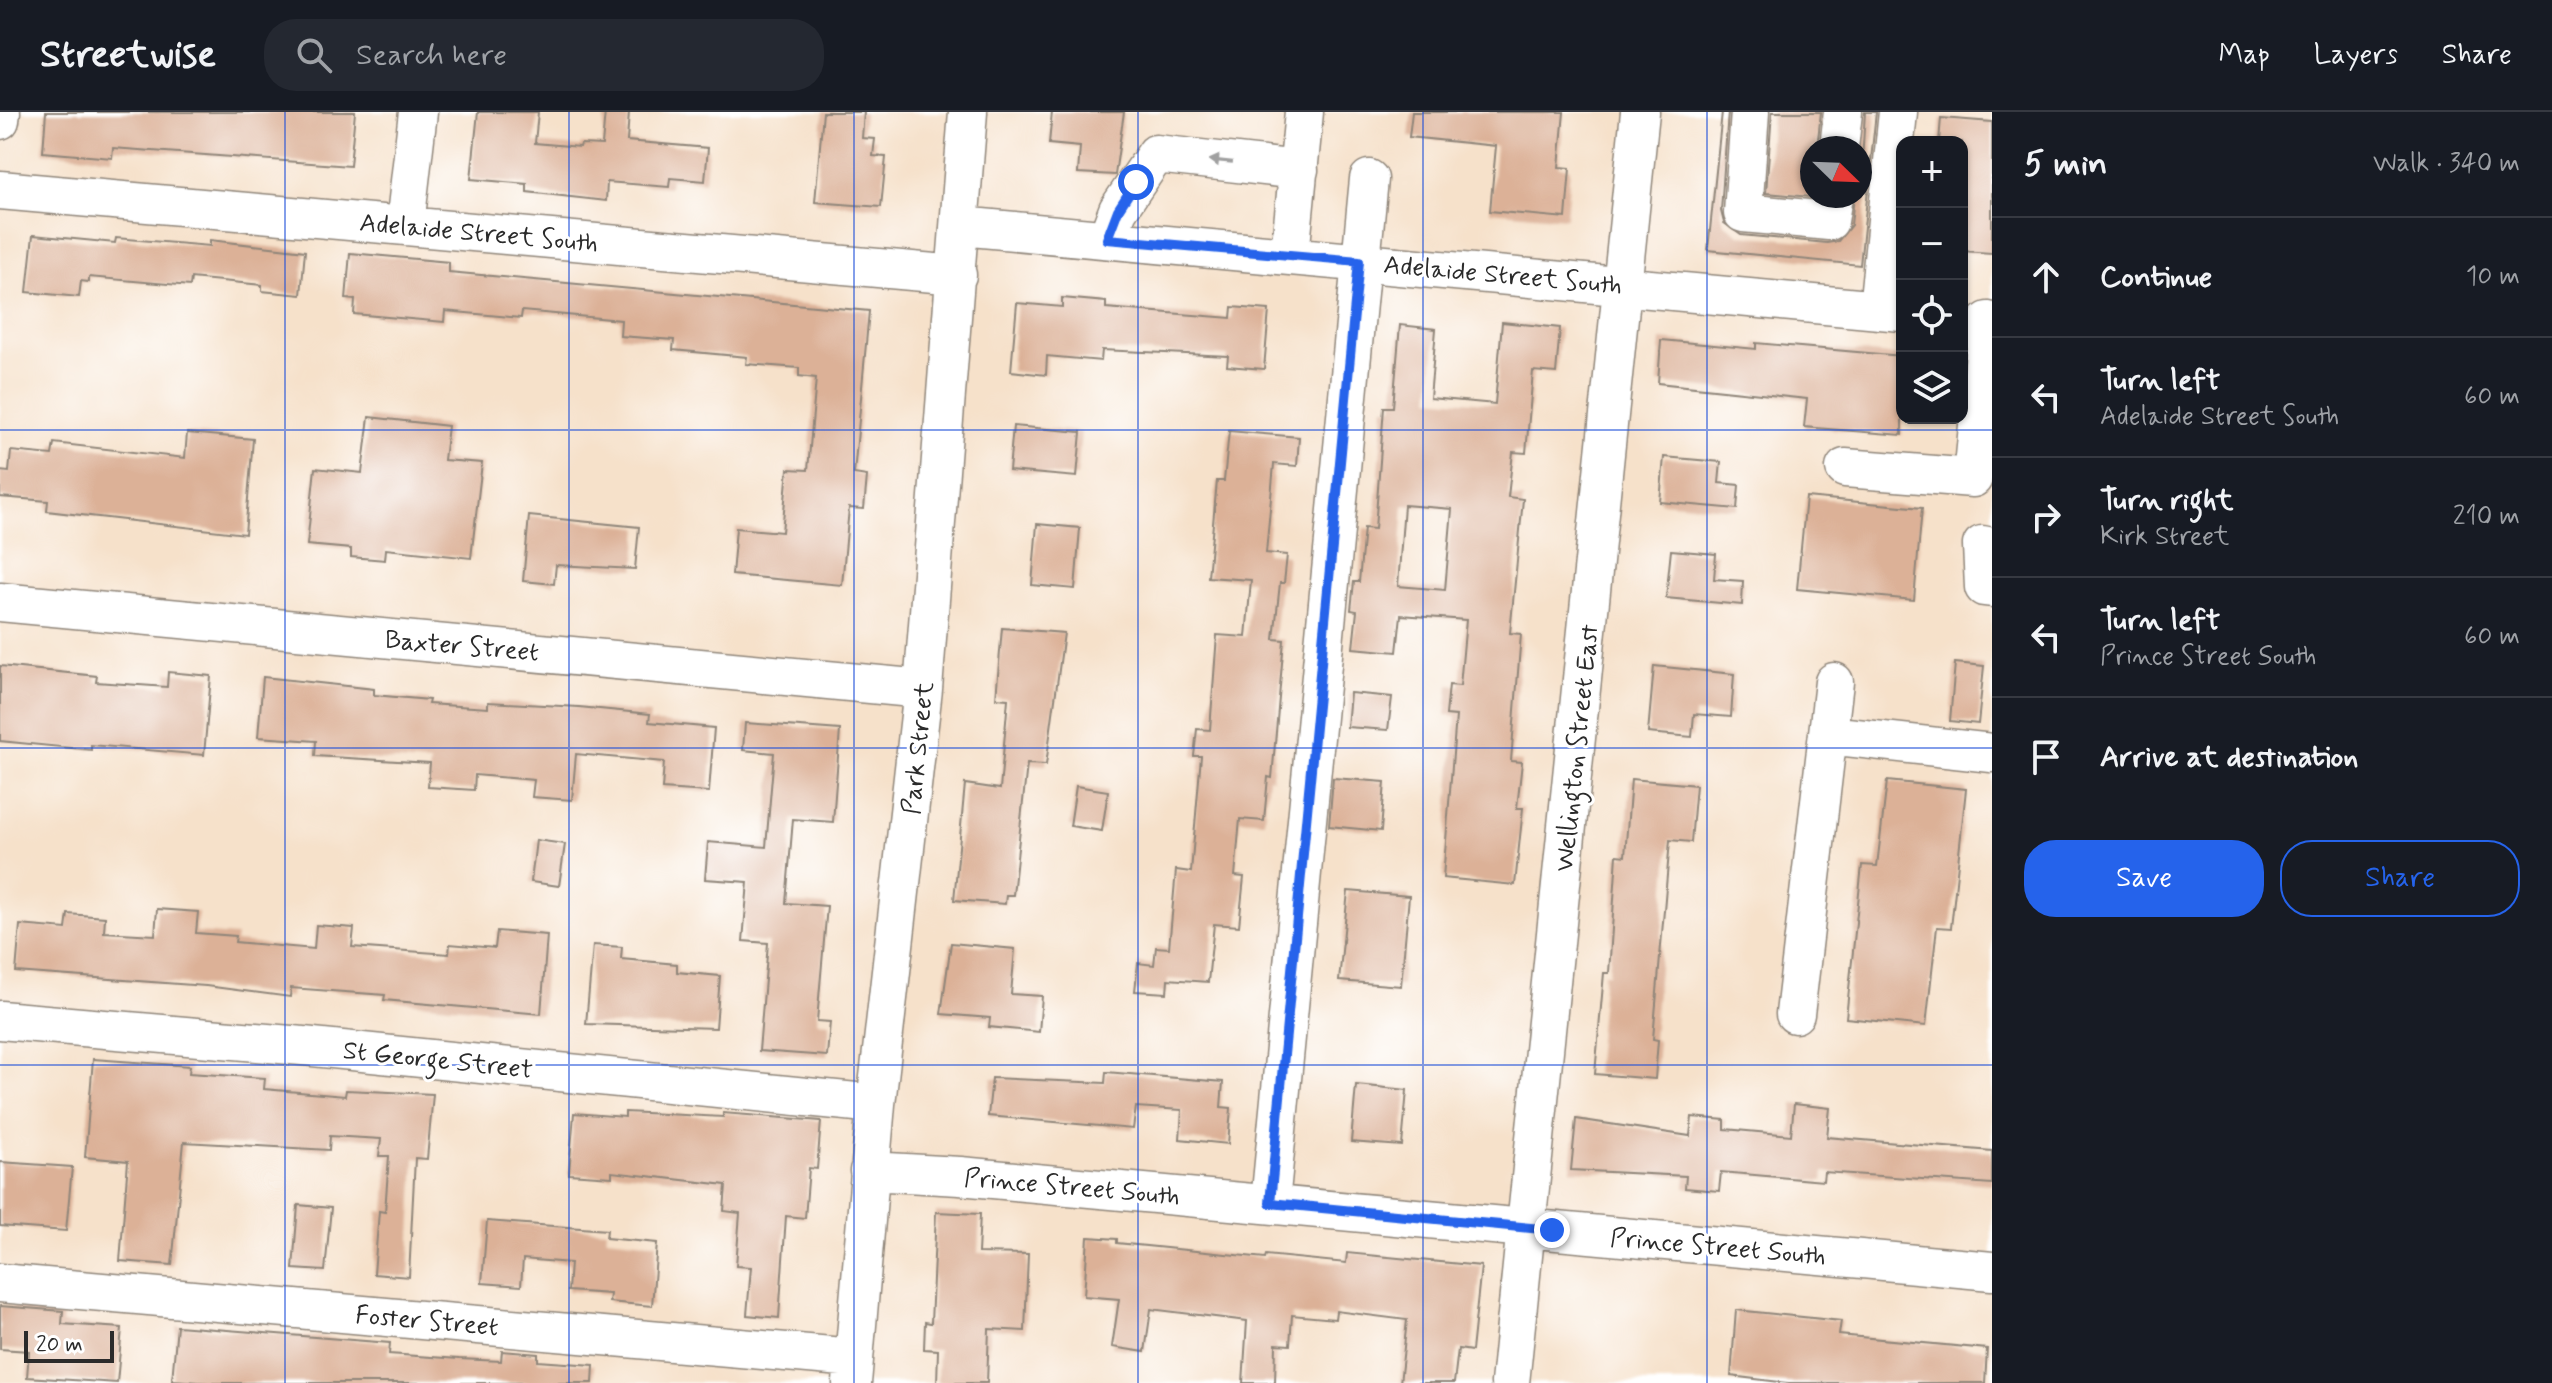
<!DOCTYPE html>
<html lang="en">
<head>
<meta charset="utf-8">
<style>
  :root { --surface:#171b24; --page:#242831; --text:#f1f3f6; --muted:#9ea1a6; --line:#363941; --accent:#2563eb }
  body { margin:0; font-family:Mynerve,sans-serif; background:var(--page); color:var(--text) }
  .controls { position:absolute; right:24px; top:24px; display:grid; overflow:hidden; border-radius:16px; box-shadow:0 2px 6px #0004 }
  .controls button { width:72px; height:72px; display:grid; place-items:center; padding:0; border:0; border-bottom:2px solid var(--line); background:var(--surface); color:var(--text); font:40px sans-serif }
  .compass { position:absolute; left:1800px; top:24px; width:72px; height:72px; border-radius:50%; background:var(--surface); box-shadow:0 2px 6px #0004; rotate:113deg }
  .scale { position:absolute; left:24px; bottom:20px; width:90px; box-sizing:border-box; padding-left:8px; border:4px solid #2b2b2b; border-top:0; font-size:22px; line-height:28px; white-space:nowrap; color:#2b2b2b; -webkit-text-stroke:6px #fff; paint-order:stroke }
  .stop { position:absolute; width:24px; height:24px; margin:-18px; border:6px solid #2563eb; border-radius:50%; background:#fff }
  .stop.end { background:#2563eb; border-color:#fff; box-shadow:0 2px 8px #0008 }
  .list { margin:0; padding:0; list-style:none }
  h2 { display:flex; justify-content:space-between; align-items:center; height:104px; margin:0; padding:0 32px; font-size:34px }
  h2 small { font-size:26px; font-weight:400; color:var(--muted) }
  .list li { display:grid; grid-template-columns:52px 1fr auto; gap:24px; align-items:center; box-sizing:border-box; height:120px; padding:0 32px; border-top:2px solid var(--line) }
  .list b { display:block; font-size:30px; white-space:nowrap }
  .list p { margin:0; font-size:26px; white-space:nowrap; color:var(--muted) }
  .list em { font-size:26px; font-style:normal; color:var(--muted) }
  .actions { display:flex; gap:16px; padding:24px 32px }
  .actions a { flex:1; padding:18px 0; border:2px solid var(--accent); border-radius:32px; text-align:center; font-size:28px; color:var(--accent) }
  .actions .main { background:var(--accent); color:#fff }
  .icon { flex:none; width:44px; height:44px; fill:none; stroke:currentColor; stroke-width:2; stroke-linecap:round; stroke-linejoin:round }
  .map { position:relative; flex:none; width:1992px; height:1271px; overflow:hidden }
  header { display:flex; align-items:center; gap:48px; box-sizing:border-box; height:112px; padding:0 40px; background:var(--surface); border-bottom:2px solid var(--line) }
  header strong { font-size:38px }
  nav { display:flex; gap:44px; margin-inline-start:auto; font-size:28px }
  .search { width:560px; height:72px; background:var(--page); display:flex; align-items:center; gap:20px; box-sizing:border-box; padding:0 28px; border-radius:32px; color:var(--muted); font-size:30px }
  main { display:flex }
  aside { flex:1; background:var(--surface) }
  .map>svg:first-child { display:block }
  .building { fill:#dcb197; fill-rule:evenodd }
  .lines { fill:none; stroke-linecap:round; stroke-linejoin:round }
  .minor-casing { stroke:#90867a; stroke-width:41 }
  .minor { stroke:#fff; stroke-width:38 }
  .oneway { fill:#a0a0a0 }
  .route { stroke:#2563eb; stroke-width:10 }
  .grid { fill:none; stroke:#1d4ed8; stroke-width:2; stroke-opacity:0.55 }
  .labels { text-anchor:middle; stroke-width:6; stroke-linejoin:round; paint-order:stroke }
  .street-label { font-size:26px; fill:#2b2b2b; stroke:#fff }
</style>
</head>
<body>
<header>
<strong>Streetwise</strong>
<div class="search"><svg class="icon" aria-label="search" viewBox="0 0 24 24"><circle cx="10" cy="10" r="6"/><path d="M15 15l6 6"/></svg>Search here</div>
<nav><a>Map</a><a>Layers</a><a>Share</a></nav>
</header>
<main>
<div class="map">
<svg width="1992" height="1271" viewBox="0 0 1992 1271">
  <rect width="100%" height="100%" fill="#fff"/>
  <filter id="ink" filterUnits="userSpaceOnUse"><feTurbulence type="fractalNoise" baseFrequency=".0125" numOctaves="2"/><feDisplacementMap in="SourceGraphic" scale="16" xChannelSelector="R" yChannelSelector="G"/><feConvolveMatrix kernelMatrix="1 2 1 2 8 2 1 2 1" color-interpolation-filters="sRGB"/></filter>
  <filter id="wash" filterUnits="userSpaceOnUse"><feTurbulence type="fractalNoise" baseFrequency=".006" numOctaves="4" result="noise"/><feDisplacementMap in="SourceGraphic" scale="32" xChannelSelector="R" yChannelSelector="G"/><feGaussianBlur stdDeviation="1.8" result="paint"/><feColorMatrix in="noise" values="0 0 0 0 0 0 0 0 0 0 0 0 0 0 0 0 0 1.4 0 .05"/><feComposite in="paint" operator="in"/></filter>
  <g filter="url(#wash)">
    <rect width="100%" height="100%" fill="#f6e1ca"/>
    <g id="blocks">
      <path class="building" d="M 46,0 L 355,0 L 350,54 L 113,36 L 112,46 L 43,40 Z
        M 478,0 L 538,0 L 535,31 L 580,35 L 581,32 L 602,33 L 605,0 L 629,0 L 627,29 L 708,36 L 705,69 L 670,66 L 669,75 L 607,70 L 606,89 L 527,80 L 527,72 L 471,67 Z
        M 823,0 L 864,0 L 862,26 L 875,27 L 873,44 L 886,45 L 881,95 L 815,90 Z
        M 1052,0 L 1124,0 L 1115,63 L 1078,61 L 1080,35 L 1049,32 Z
        M 1412,0 L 1564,0 L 1559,55 L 1570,56 L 1566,106 L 1490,99 L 1496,34 L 1409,25 Z
        M 1722,0 L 1728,0 L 1721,99 L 1724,111 L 1741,123 L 1827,131 L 1838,129 L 1851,113 L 1854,84 L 1860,84 L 1865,0 L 1876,0 L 1860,153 L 1708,138 Z
        M 1772,0 L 1821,0 L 1817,36 L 1812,36 L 1811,85 L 1766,81 Z
        M 1941,6 L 1992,10 L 1992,141 L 1962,139 L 1962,30 L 1939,30 Z
        M 33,123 L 115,131 L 116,126 L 210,134 L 210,128 L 305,139 L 301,183 L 262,179 L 262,173 L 191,166 L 190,174 L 89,165 L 89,170 L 81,169 L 79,185 L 27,180 Z
        M 350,141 L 449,150 L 449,160 L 869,199 L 854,362 L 867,364 L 864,397 L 849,396 L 842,473 L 732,463 L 736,416 L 782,420 L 788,357 L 808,358 L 816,266 L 799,264 L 799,256 L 746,252 L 747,245 L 673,238 L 674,228 L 620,224 L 621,208 L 522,199 L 521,206 L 445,199 L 444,210 L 354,202 L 355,188 L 346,187 Z
        M 1062,186 L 1106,190 L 1106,196 L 1231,206 L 1232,195 L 1269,198 L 1264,257 L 1227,254 L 1228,244 L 1102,238 L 1101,249 L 1047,244 L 1046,263 L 1011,259 L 1017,191 L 1062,195 Z
        M 1502,210 L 1560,216 L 1556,261 L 1533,259 L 1526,341 L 1513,340 L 1508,385 L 1523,387 L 1510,521 L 1521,522 L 1511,649 L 1522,650 L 1517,696 L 1523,696 L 1515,773 L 1443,766 L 1456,604 L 1446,603 L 1449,573 L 1460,574 L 1466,508 L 1401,503 L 1397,540 L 1353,536 L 1357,499 L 1351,498 L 1354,470 L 1359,470 L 1364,416 L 1375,417 L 1384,295 L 1393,295 L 1400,213 L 1436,217 L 1430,286 L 1495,292 ZM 1404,393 L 1452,397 L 1445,478 L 1398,474 Z
        M 1661,228 L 1756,237 L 1756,231 L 1902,244 L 1902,323 L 1804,315 L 1807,287 L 1658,271 Z
        M 369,305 L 448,314 L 444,348 L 482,351 L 471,446 L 386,437 L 385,448 L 351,445 L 351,437 L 307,433 L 315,356 L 362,361 Z
        M 1013,314 L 1081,320 L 1077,365 L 1009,359 Z
        M 1229,319 L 1299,325 L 1297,354 L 1274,352 L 1266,441 L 1287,443 L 1284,471 L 1280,471 L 1274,527 L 1284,528 L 1272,666 L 1268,665 L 1264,709 L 1240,707 L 1235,764 L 1244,765 L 1239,814 L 1214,812 L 1208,870 L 1168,867 L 1167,881 L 1135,879 L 1138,851 L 1154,853 L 1156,835 L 1169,836 L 1176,758 L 1191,760 L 1201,644 L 1194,644 L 1197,617 L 1210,618 L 1217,523 L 1246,525 L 1251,468 L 1208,465 L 1217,369 L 1224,369 Z
        M 187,321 L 253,327 L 245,422 L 47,399 L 48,389 L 0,385 L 0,359 L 9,360 L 11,339 L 52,343 L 54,331 L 185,346 Z
        M 1664,345 L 1721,350 L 1719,371 L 1739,373 L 1737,397 L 1660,390 Z
        M 1806,385 L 1922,396 L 1914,488 L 1797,477 Z
        M 529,404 L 639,415 L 635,457 L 556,453 L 554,472 L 523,469 Z
        M 1037,412 L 1080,416 L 1075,477 L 1032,473 Z
        M 1671,438 L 1716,442 L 1714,467 L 1743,469 L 1742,493 L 1666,486 Z
        M 1002,516 L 1064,521 L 1046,653 L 1027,652 L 1013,783 L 1006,783 L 1005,792 L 954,788 L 965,672 L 1000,677 L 1008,587 L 996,586 Z
        M 1955,551 L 1984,554 L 1978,612 L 1950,609 Z
        M 0,554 L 97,564 L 96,570 L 167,575 L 168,560 L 211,564 L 204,643 L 91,633 L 91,638 L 0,629 Z
        M 1654,554 L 1734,562 L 1731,605 L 1694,602 L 1692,625 L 1648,621 Z
        M 263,565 L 374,577 L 374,583 L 429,588 L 428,592 L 488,596 L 488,590 L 579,595 L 650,602 L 649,610 L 714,616 L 709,680 L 662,677 L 664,650 L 576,642 L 572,688 L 532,685 L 534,668 L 475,663 L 474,678 L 428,675 L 430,651 L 315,644 L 316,629 L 258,625 Z
        M 1350,581 L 1392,585 L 1388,618 L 1347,615 Z
        M 745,611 L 840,618 L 833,710 L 793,707 L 786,791 L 827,794 L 817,909 L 830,910 L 827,944 L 759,939 L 768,831 L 743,829 L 748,770 L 705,767 L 708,730 L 766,735 L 774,641 L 743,638 Z
        M 1333,666 L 1385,670 L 1381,719 L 1329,714 Z
        M 1631,667 L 1696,673 L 1691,730 L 1670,728 L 1653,927 L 1658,928 L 1655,967 L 1595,962 L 1604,861 L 1609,861 L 1617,743 L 1625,744 Z
        M 1887,669 L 1966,677 L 1951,816 L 1937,815 L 1926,914 L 1846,906 L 1862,753 L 1877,754 Z
        M 1076,674 L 1108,679 L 1102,719 L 1070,714 Z
        M 536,728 L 565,732 L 559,774 L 531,770 Z
        M 1348,779 L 1409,784 L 1401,874 L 1339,869 Z
        M 157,797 L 198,800 L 196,821 L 236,824 L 235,830 L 314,837 L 316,813 L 354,816 L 352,835 L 449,842 L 450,832 L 495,836 L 497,819 L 547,823 L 541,902 L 384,888 L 385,883 L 291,876 L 290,885 L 206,874 L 16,860 L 20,813 L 66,817 L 68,802 L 105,805 L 104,820 L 155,823 Z
        M 951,831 L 1015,837 L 1011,882 L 1042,884 L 1039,920 L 989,915 L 990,906 L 941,902 Z
        M 593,833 L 622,835 L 621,847 L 677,852 L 677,860 L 720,864 L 716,916 L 586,912 Z
        M 93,947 L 190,954 L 189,961 L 265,966 L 264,977 L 345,984 L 346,978 L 433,982 L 427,1047 L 415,1046 L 409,1165 L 374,1162 L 379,1099 L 385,1100 L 389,1044 L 379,1044 L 381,1027 L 330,1024 L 329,1038 L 184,1030 L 172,1153 L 120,1149 L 128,1049 L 85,1045 Z
        M 1106,960 L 1223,970 L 1221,995 L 1231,996 L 1228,1032 L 1180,1027 L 1182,998 L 1136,995 L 1133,1017 L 988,1004 L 992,966 L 1105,971 Z
        M 1356,973 L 1407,978 L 1402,1034 L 1351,1030 Z
        M 1794,992 L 1830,996 L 1827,1025 L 1992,1039 L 1992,1072 L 1824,1060 L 1823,1069 L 1721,1060 L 1719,1079 L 1685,1076 L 1686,1064 L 1571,1058 L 1576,1007 L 1690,1024 L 1692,1005 L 1725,1008 L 1725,1017 L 1791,1023 Z
        M 625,1000 L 723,1005 L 723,1001 L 821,1009 L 817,1057 L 809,1056 L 805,1106 L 786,1104 L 779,1206 L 747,1203 L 751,1155 L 736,1154 L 740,1101 L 724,1099 L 726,1073 L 612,1060 L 612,1065 L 569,1062 L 574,1001 L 625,1005 Z
        M 0,1050 L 72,1055 L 66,1119 L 0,1114 Z
        M 298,1093 L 331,1096 L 325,1159 L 293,1157 Z
        M 936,1100 L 980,1102 L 978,1141 L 1028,1142 L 1025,1219 L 989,1217 L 987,1271 L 937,1271 L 938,1238 L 924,1237 L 925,1210 L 931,1211 Z
        M 487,1109 L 607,1118 L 606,1126 L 657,1131 L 652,1194 L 609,1190 L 610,1182 L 568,1179 L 570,1151 L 523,1147 L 521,1174 L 482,1171 Z
        M 1088,1125 L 1117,1127 L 1117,1131 L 1265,1146 L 1266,1143 L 1346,1151 L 1347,1141 L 1481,1154 L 1472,1239 L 1458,1237 L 1454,1271 L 1400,1271 L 1407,1208 L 1336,1199 L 1335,1207 L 1292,1203 L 1290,1233 L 1276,1232 L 1275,1271 L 1243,1271 L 1247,1209 L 1151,1197 L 1145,1240 L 1112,1235 L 1119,1187 L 1084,1184 Z
        M 0,1194 L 63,1199 L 62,1212 L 122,1216 L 117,1271 L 27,1265 L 29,1239 L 0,1237 Z
        M 1736,1198 L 1841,1209 L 1839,1223 L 1987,1237 L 1985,1271 L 1788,1271 L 1731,1264 Z
        M 177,1214 L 390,1231 L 389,1242 L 459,1247 L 501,1249 L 502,1239 L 538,1242 L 538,1249 L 594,1253 L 593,1271 L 211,1271 L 172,1268 Z"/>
    </g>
  </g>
  <g filter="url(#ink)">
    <use href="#blocks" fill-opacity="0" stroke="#90867a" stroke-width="2"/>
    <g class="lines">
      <defs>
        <path id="minor" d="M 1750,0 L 1743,101 L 1829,109 L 1833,84
          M 0,8 L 1,0
          M 1839,36 L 1843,0
          M 0,78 L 957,163
          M 405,113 L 418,0
          M 960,114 L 1902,200
          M 1107,127 L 1118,98 L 1156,42 L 1299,58
          M 1290,143 L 1304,0
          M 1878,197 L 1898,0
          M 1845,356 L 1973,366 L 1988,209
          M 1992,435 L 1982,433 L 1984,475 L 1992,476
          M 0,490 L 923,577
          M 1828,623 L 1992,641
          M 1795,902 L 1834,570
          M 0,908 L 303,934 L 876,992
          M 869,1059 L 960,1064 L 1992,1159
          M 1270,1091 L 1369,67
          M 0,1171 L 854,1246
          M 852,1271 L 876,992 L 923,577 L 968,0
          M 1510,1271 L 1640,0"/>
      </defs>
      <use href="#minor" class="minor-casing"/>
      <use href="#minor" class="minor"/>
    </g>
    <defs><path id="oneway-solid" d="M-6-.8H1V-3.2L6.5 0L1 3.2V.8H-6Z" transform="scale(2)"/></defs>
    <use class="oneway" href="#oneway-solid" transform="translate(1221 49) rotate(-174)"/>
  </g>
  <g class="lines" filter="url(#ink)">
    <path class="route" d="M 1136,70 L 1118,98 L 1107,127 L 1359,149 L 1270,1091 L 1552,1118"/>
  </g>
  <path class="grid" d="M 285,0 L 285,1271M 569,0 L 569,1271M 854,0 L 854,1271M 1138,0 L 1138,1271M 1423,0 L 1423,1271M 1707,0 L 1707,1271M 0,318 L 1992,318M 0,636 L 1992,636M 0,953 L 1992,953"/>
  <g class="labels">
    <g class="street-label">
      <text transform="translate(479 120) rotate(5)" y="9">Adelaide Street South</text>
      <text transform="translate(1503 162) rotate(5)" y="9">Adelaide Street South</text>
      <text transform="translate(462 533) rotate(5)" y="9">Baxter Street</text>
      <text transform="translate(917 636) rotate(-84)" y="9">Park Street</text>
      <text transform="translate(1576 636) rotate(-84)" y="9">Wellington Street East</text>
      <text transform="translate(438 947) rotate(6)" y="9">St George Street</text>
      <text transform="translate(1072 1074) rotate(5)" y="9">Prince Street South</text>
      <text transform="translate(1718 1134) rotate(5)" y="9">Prince Street South</text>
      <text transform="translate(427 1208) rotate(5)" y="9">Foster Street</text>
    </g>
  </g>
</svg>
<div class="controls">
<button>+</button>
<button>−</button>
<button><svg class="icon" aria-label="locate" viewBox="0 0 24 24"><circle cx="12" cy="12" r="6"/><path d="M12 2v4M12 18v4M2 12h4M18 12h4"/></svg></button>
<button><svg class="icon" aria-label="layers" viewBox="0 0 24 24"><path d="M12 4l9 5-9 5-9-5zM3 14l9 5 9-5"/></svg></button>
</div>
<svg class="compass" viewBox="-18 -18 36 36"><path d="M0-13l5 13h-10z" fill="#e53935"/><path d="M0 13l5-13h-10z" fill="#9ea1a6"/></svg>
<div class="scale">20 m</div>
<div class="stop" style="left:1136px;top:70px"></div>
<div class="stop end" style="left:1552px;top:1118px"></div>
</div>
<aside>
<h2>5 min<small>Walk · 340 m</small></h2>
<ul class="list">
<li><svg class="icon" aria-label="ahead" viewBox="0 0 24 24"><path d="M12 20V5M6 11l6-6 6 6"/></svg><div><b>Continue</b></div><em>10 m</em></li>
<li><svg class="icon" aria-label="left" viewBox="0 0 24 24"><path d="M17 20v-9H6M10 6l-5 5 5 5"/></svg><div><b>Turn left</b><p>Adelaide Street South</p></div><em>60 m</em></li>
<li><svg class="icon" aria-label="right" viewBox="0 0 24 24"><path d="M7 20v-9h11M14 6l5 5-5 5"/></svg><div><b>Turn right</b><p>Kirk Street</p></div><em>210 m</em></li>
<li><svg class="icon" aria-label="left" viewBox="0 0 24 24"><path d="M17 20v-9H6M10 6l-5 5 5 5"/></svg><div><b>Turn left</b><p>Prince Street South</p></div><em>60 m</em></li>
<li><svg class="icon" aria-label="arrive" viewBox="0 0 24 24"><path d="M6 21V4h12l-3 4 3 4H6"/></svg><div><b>Arrive at destination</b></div></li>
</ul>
<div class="actions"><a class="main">Save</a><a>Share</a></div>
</aside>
</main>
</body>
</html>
